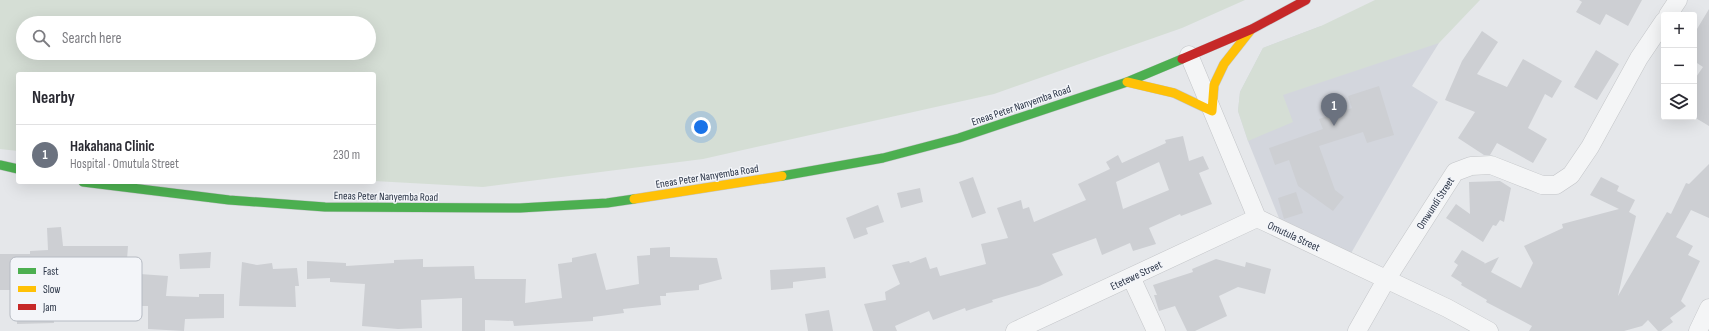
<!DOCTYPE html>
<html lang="en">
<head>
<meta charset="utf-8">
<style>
  :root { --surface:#fff; --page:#f7f7f7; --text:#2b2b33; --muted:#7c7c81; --line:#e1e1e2; --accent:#6b727f }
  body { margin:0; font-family:"Sofia Sans Condensed",sans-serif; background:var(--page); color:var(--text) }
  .controls { position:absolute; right:12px; top:12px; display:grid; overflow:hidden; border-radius:4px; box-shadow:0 4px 16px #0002 }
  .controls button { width:36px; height:36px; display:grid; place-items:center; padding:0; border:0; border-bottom:1px solid var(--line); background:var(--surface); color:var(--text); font:20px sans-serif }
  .you { position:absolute; left:701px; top:127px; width:14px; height:14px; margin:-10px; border:3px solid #fff; border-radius:50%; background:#1a73e8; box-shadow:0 0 0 6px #1a73e833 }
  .badge { display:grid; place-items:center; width:26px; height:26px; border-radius:50%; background:var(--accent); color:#fff; font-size:13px; font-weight:700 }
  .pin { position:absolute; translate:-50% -33px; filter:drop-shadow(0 1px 2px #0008) }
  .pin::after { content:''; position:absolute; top:21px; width:14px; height:12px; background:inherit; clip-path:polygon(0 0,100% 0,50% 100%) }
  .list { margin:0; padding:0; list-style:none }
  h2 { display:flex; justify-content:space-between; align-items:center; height:52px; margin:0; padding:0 16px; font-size:17px }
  h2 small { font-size:13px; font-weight:400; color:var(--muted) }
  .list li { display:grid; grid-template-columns:26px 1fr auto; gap:12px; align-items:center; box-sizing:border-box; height:60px; padding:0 16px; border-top:1px solid var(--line) }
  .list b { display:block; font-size:15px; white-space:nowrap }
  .list p { margin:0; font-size:13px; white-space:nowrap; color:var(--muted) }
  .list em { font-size:13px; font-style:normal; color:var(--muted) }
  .icon { flex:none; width:22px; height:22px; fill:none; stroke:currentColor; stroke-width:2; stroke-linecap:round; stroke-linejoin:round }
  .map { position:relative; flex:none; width:1709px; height:331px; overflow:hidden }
  .search { position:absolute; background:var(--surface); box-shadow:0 4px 16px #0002; left:16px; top:16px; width:360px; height:44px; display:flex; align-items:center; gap:10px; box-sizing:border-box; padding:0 14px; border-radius:22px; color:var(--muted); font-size:15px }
  .panel { position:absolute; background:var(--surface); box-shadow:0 4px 16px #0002; left:16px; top:72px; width:360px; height:112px; border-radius:4px }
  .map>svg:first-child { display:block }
  .built { fill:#d3d6dd }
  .green { fill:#d5ded5; fill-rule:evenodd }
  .building { fill:#cdcfd3; fill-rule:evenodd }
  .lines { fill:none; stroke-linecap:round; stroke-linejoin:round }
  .street-casing { stroke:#c3c5c8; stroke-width:19 }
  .fast-casing { stroke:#c3c5c8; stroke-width:10 }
  .slow-casing { stroke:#c3c5c8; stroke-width:10 }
  .jam-casing { stroke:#c3c5c8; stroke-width:10 }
  .street { stroke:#f4f5f6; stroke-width:18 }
  .fast { stroke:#4caf50; stroke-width:9 }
  .slow { stroke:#ffc107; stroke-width:9 }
  .jam { stroke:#c62828; stroke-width:9 }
  .labels { text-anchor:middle; stroke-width:3; stroke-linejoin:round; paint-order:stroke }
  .street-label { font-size:11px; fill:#293345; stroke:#f3f5f9 }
  .key { fill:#f3f5f9; stroke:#b6bbc3; stroke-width:1 }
  .key-label { font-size:11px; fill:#293345 }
</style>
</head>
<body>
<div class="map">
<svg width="1709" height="331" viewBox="0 0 1709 331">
  <rect width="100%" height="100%" fill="#e5e7ea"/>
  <path class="built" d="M 1321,26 L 1439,43 L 1412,86 L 1438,102 L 1350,255 L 1281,223 L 1248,141 L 1238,111 L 1240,92 L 1263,48 Z"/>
  <path class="green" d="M 0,0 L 1245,0 L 1182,28 L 994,94 L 703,159 L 483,187 L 374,181 L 374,74 L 18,74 L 18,151 L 0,149 ZM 23,23 L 369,23 L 369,53 L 23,53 Z
    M 1375,0 L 1480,0 L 1439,43 L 1283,95 L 1293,122 L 1248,141 L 1238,111 L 1240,92 L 1263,48 L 1321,26 Z"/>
  <path class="building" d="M 1579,0 L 1642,0 L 1628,26 L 1606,14 L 1600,25 L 1576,12 L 1582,2 Z
    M 1709,9 L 1709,126 L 1694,117 L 1694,80 L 1703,67 L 1694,61 L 1694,34 Z
    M 1482,31 L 1498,42 L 1477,74 L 1507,87 L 1523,59 L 1562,81 L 1552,98 L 1545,94 L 1528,128 L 1547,139 L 1533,163 L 1497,143 L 1490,155 L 1484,155 L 1458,138 L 1475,112 L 1445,100 L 1462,61 Z
    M 1596,50 L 1619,64 L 1597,100 L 1574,87 Z
    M 1379,86 L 1394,135 L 1367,143 L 1363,132 L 1319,146 L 1335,190 L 1344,197 L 1333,211 L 1298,186 L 1289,160 L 1275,165 L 1269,148 L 1323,129 L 1319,119 L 1352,108 L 1348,96 Z
    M 1183,136 L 1189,161 L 1203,156 L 1209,169 L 1199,173 L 1212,204 L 1181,216 L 1180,214 L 1149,228 L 1156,244 L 1133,251 L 1130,243 L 1102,255 L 1096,238 L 1052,254 L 1063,275 L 1039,286 L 992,300 L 993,302 L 966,311 L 965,308 L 933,320 L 929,311 L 895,326 L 897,331 L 873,331 L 864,304 L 886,300 L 885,292 L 900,284 L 892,265 L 909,261 L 910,263 L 926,257 L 930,269 L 937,267 L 940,276 L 986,264 L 981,244 L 1008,238 L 997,208 L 1021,200 L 1023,209 L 1029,207 L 1034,222 L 1086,200 L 1078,184 L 1110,169 L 1106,162 L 1118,155 L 1122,163 L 1166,143 L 1165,140 ZM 1159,162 L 1169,190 L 1123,209 L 1116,182 Z
    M 1709,164 L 1709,218 L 1691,210 L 1676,237 L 1693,246 L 1688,255 L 1700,261 L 1681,301 L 1686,306 L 1670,318 L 1673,322 L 1661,331 L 1658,331 L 1648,320 L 1642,326 L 1624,331 L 1529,331 L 1532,326 L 1486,302 L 1487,300 L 1461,285 L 1462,283 L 1451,276 L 1458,265 L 1454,262 L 1462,250 L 1485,263 L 1484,264 L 1499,257 L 1491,272 L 1521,288 L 1533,263 L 1524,246 L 1563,228 L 1562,224 L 1619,209 L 1590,195 L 1601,177 L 1619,186 L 1617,191 L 1635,200 L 1629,212 L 1636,216 L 1618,296 L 1667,212 L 1671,214 L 1686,183 L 1689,184 Z
    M 973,177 L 986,213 L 972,218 L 959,182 Z
    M 1500,181 L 1511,188 L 1504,222 L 1500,220 L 1496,226 L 1493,225 L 1483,242 L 1446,218 L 1456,204 L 1470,214 L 1469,182 Z
    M 920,188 L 923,202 L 901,208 L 897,193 Z
    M 1296,192 L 1303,213 L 1284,219 L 1278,198 Z
    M 878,205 L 884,222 L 866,228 L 868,234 L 854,239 L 846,218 Z
    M 61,227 L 63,246 L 128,246 L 126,273 L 168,276 L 166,296 L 199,297 L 199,294 L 224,294 L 224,318 L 185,319 L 184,331 L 148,329 L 148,306 L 135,306 L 134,296 L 101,295 L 101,304 L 53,309 L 54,323 L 17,324 L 16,290 L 0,290 L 0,254 L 30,254 L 30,251 L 48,250 L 47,228 Z
    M 670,247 L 670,257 L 717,258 L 722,279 L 699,285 L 699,290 L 666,293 L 666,296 L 660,296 L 661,305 L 623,309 L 624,313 L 593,317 L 593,321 L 514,326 L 513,321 L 485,320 L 485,331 L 462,331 L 462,298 L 421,300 L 422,328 L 398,329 L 362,326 L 365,284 L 330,282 L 330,278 L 307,279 L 307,261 L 346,263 L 346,266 L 394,263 L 394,260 L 423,259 L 423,267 L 474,266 L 475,279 L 526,279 L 525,303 L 562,298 L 558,264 L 572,262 L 572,258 L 596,253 L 606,290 L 639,284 L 637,256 L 650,255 L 650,248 Z
    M 211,252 L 210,268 L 180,269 L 179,254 Z
    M 1216,259 L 1245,267 L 1246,262 L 1271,269 L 1265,294 L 1238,287 L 1219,296 L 1227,316 L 1195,331 L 1187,331 L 1175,306 L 1159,311 L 1154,295 L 1157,295 L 1153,285 L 1193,272 L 1192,269 Z
    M 242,262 L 257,265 L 272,263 L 273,269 L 297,268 L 299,286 L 295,286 L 296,307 L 239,306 Z
    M 825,267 L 826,278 L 793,282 L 793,288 L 771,290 L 770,270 Z
    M 829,310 L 833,331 L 808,331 L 805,314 Z"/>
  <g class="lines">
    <defs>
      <path id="street" d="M 1668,15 L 1678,0
        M 1189,55 L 1257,218 L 1447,308 L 1489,331
        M 1131,277 L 1156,331
        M 1015,331 L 1257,218
        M 1357,331 L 1386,280 L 1455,172 L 1471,166 L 1491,165 L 1542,185 L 1556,185 L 1571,175 L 1590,147 L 1639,58 L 1664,21
        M 1698,331 L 1709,308"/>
      <path id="fast" d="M 0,165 L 18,169
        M 782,176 L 883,158 L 959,138 L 1127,82 L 1182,59
        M 83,182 L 229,200 L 325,207 L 520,208 L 607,203 L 634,199"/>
      <path id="slow" d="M 1127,82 L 1174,93 L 1212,111 L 1214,85 L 1224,64 L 1250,31
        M 634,199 L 782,176"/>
      <path id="jam" d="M 1182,59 L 1252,29 L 1306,0"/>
    </defs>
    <use href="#street" class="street-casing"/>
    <use href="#fast" class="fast-casing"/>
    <use href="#slow" class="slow-casing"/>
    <use href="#jam" class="jam-casing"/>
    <use href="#street" class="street"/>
    <use href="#fast" class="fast"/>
    <use href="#slow" class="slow"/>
    <use href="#jam" class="jam"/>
  </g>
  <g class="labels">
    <g class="street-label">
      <text transform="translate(1021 105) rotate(-19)" y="4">Eneas Peter Nanyemba Road</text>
      <text transform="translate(707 176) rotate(-9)" y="4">Eneas Peter Nanyemba Road</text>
      <text transform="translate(386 196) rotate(1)" y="4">Eneas Peter Nanyemba Road</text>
      <text transform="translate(1435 203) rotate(-57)" y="4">Omwundi Street</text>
      <text transform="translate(1294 236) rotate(25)" y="4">Omutula Street</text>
      <text transform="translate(1136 275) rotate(-25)" y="4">Etetewe Street</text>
    </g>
  </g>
  <rect x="10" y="257" width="132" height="64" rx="6" class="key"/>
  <rect x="18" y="268" width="18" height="6" fill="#4caf50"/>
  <rect x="18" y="286" width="18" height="6" fill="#ffc107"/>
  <rect x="18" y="304" width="18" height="6" fill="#c62828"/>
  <g class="key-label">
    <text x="43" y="275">Fast</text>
    <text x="43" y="293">Slow</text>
    <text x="43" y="311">Jam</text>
  </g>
</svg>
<div class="controls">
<button>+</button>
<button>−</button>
<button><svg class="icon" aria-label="layers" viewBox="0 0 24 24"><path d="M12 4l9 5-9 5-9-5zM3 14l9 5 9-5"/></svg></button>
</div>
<div class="you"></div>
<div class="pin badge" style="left:1334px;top:126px">1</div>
<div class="search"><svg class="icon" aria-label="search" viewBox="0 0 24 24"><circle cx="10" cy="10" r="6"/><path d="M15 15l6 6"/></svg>Search here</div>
<section class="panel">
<h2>Nearby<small></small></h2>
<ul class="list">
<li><span class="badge">1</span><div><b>Hakahana Clinic</b><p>Hospital · Omutula Street</p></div><em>230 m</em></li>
</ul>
</section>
</div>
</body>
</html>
